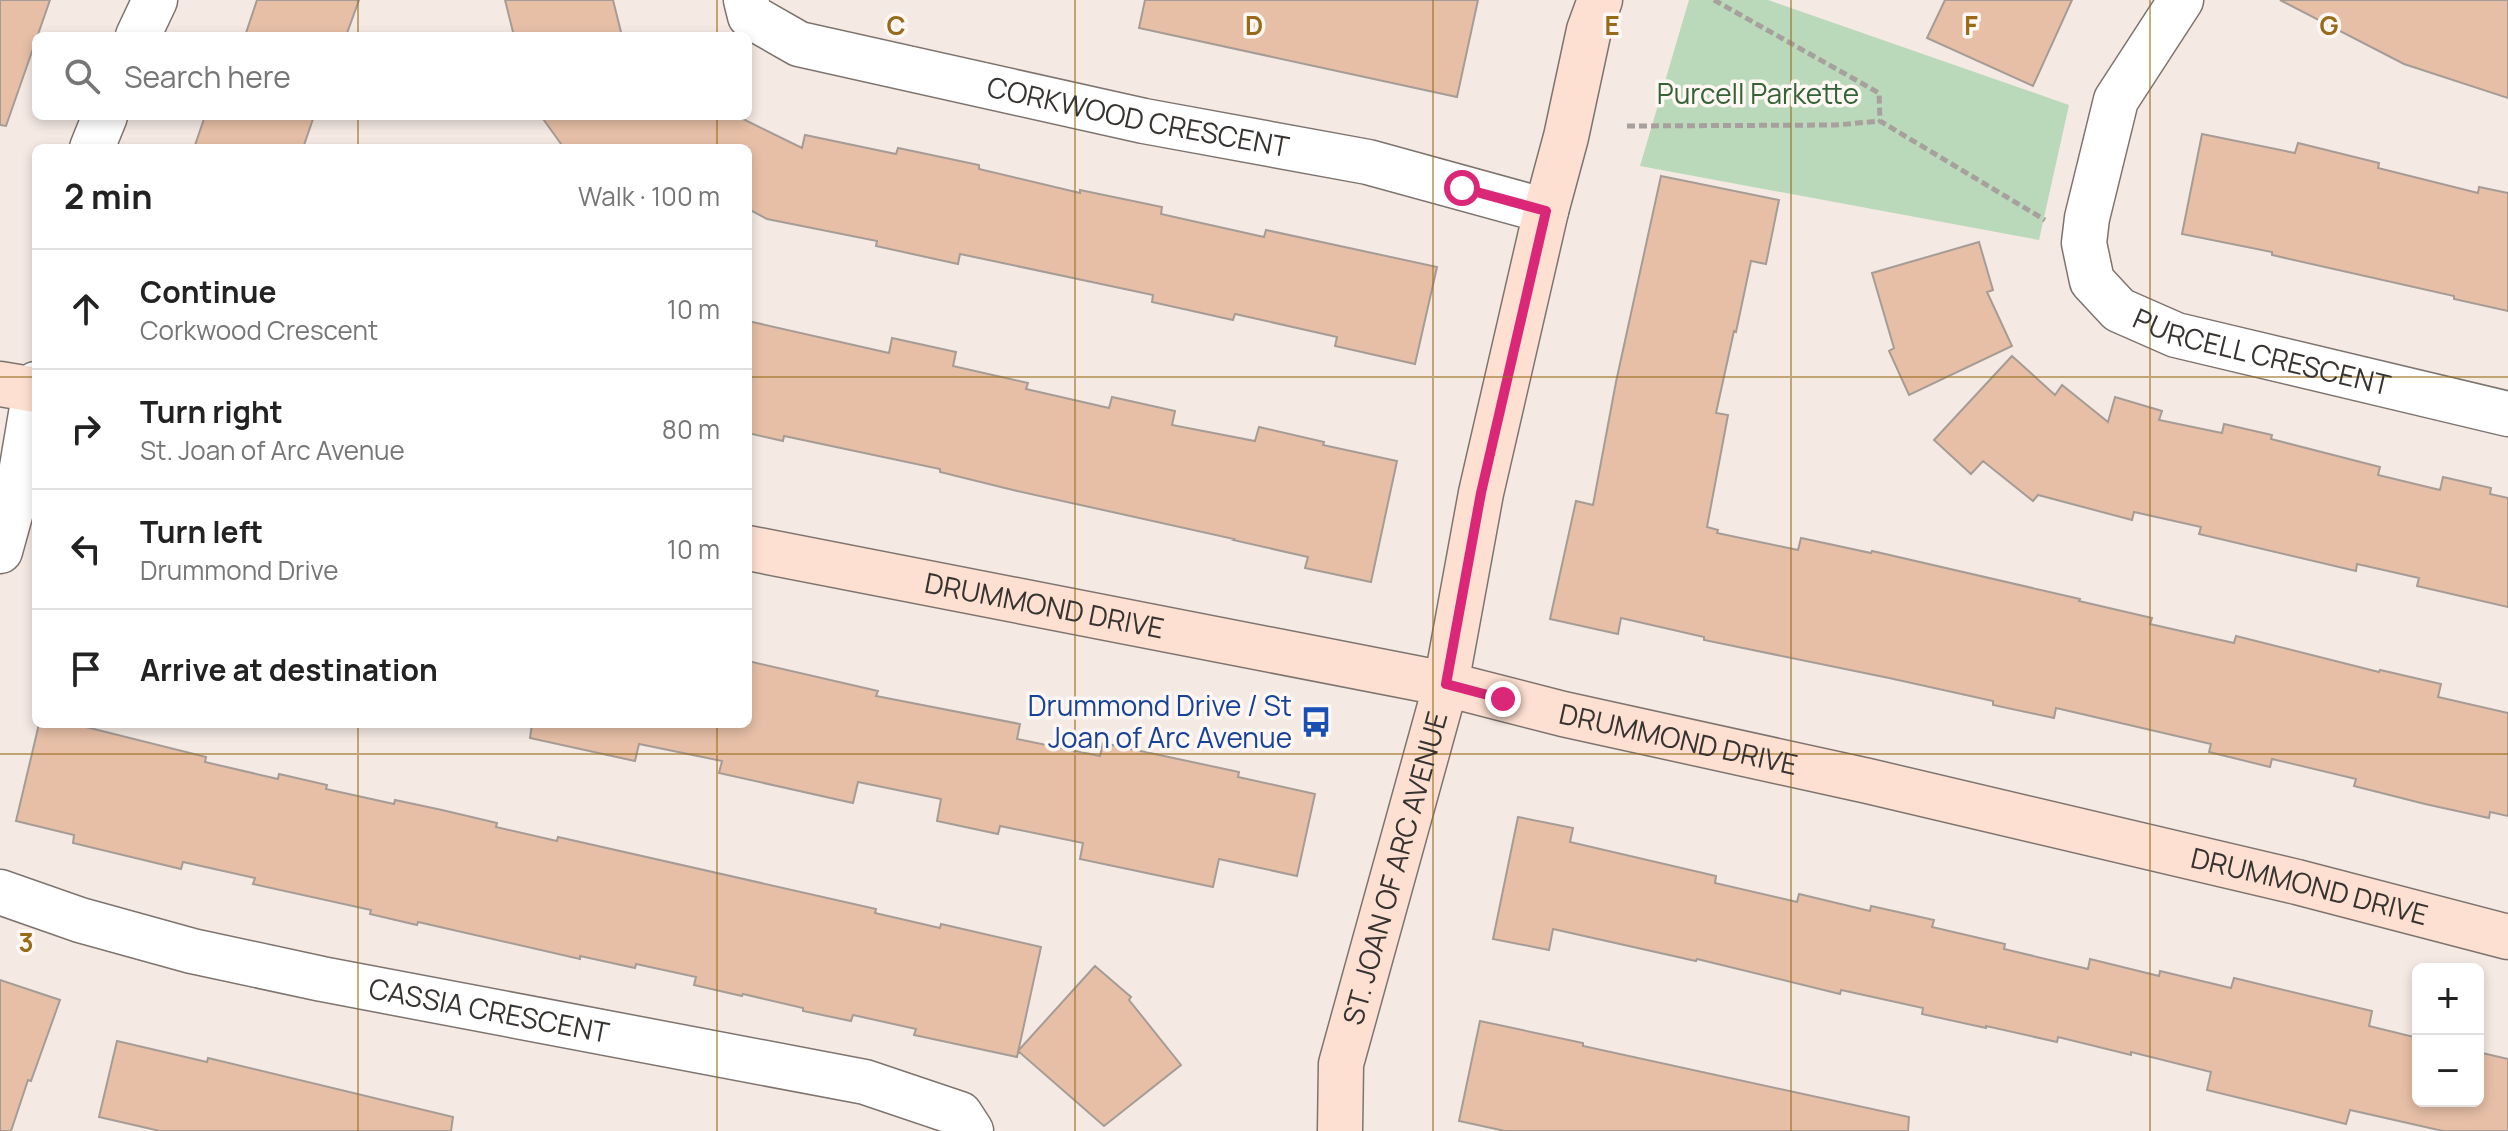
<!DOCTYPE html>
<html lang="en">
<head>
<meta charset="utf-8">
<style>
  :root { --surface:#fff; --page:#f2f2f2; --text:#222; --muted:#767676; --line:#e0e0e0 }
  body { margin:0; font-family:Manrope,sans-serif; background:var(--page); color:var(--text) }
  .controls { position:absolute; right:24px; bottom:24px; display:grid; overflow:hidden; border-radius:12px; box-shadow:0 4px 12px #0003 }
  .controls button { width:72px; height:72px; display:grid; place-items:center; padding:0; border:0; border-bottom:2px solid var(--line); background:var(--surface); color:var(--text); font:40px sans-serif }
  .stop { position:absolute; width:24px; height:24px; margin:-18px; border:6px solid #db2777; border-radius:50%; background:#fff }
  .stop.end { background:#db2777; border-color:#fff; box-shadow:0 2px 8px #0008 }
  .list { margin:0; padding:0; list-style:none }
  h2 { display:flex; justify-content:space-between; align-items:center; height:104px; margin:0; padding:0 32px; font-size:34px }
  h2 small { font-size:26px; font-weight:400; color:var(--muted) }
  .list li { display:grid; grid-template-columns:52px 1fr auto; gap:24px; align-items:center; box-sizing:border-box; height:120px; padding:0 32px; border-top:2px solid var(--line) }
  .list b { display:block; font-size:30px; white-space:nowrap }
  .list p { margin:0; font-size:26px; white-space:nowrap; color:var(--muted) }
  .list em { font-size:26px; font-style:normal; color:var(--muted) }
  .icon { flex:none; width:44px; height:44px; fill:none; stroke:currentColor; stroke-width:2; stroke-linecap:round; stroke-linejoin:round }
  .map { position:relative; flex:none; width:2508px; height:1131px; overflow:hidden }
  .search { position:absolute; background:var(--surface); box-shadow:0 4px 12px #0003; left:32px; top:32px; width:720px; height:88px; display:flex; align-items:center; gap:20px; box-sizing:border-box; padding:0 28px; border-radius:12px; color:var(--muted); font-size:30px }
  .panel { position:absolute; background:var(--surface); box-shadow:0 4px 12px #0003; left:32px; top:144px; width:720px; height:584px; border-radius:12px }
  .map>svg:first-child { display:block }
  .green { fill:#bad9ba }
  .building { fill:#e6bfa6; stroke:#a69c96; stroke-width:2 }
  .lines { fill:none; stroke-linecap:round; stroke-linejoin:round }
  .street-casing { stroke:#7e746f; stroke-width:47 }
  .secondary-casing { stroke:#7e746f; stroke-width:47 }
  .path { stroke:#a8a09c; stroke-width:5; stroke-dasharray:8 4; stroke-linecap:butt }
  .street { stroke:#fff; stroke-width:44 }
  .secondary { stroke:#fde0d1; stroke-width:44 }
  .route { stroke:#db2777; stroke-width:10 }
  .grid { fill:none; stroke:#976b19; stroke-width:2; stroke-opacity:0.55 }
  .labels { text-anchor:middle; stroke-width:7; stroke-linejoin:round; paint-order:stroke }
  .park-label { font-size:28px; fill:#356237; stroke:#fef7f4 }
  .street-label { font-size:28px; fill:#373331; stroke:#fef7f4 }
  .transit-label { font-size:28px; fill:#164399; stroke:#fef7f4; text-anchor:end }
  .grid-label { font-size:26px; text-anchor:middle; font-weight:bold; fill:#976b19; stroke:#fef7f4; stroke-width:7; stroke-linejoin:round; paint-order:stroke }
</style>
</head>
<body>
<div class="map">
<svg width="2508" height="1131" viewBox="0 0 2508 1131">
  <rect width="100%" height="100%" fill="#f4e9e3"/>
  <path class="green" d="M 1689,0 L 1768,0 L 2069,105 L 2039,240 L 1640,166 Z"/>
  <path class="building" d="M 0,0 L 50,0 L 6,126 L 0,125 Z
    M 257,0 L 359,0 L 346,36 L 245,36 Z
    M 505,0 L 613,0 L 622,36 L 514,36 Z
    M 1145,0 L 1478,0 L 1457,97 L 1139,28 Z
    M 1945,0 L 2072,0 L 2033,86 L 1927,38 Z
    M 2280,0 L 2508,0 L 2508,98 L 2404,64 Z
    M 205,116 L 314,116 L 303,148 L 194,148 Z
    M 541,116 L 737,116 L 802,148 L 805,135 L 896,154 L 898,148 L 979,165 L 979,169 L 1080,193 L 1080,190 L 1162,207 L 1161,214 L 1264,237 L 1266,230 L 1437,267 L 1415,364 L 1335,346 L 1337,337 L 1235,314 L 1233,320 L 1152,302 L 1153,295 L 960,254 L 958,264 L 876,246 L 877,241 L 767,219 L 748,209 L 748,148 L 564,148 Z
    M 2202,134 L 2295,153 L 2298,143 L 2379,163 L 2378,168 L 2478,193 L 2479,187 L 2508,193 L 2508,311 L 2454,299 L 2454,296 L 2272,255 L 2272,252 L 2182,234 Z
    M 1661,176 L 1779,200 L 1766,264 L 1751,261 L 1736,332 L 1734,331 L 1716,413 L 1728,415 L 1707,527 L 1718,530 L 1717,533 L 1798,550 L 1801,538 L 1871,553 L 1872,551 L 2080,599 L 2079,601 L 2152,618 L 2150,624 L 2234,643 L 2236,636 L 2379,672 L 2380,670 L 2441,684 L 2438,697 L 2508,713 L 2508,816 L 2490,812 L 2489,818 L 2425,804 L 2354,786 L 2356,779 L 2272,759 L 2270,767 L 2209,752 L 2211,744 L 2056,708 L 2054,718 L 1993,705 L 1993,701 L 1889,678 L 1704,640 L 1704,637 L 1621,618 L 1618,634 L 1550,619 L 1576,501 L 1593,505 L 1616,382 Z
    M 1979,242 L 1993,290 L 1987,292 L 2012,346 L 1909,395 L 1889,351 L 1894,348 L 1872,273 Z
    M 748,321 L 889,353 L 892,338 L 956,352 L 953,366 L 1028,383 L 1026,389 L 1109,408 L 1112,397 L 1175,411 L 1172,425 L 1255,441 L 1259,427 L 1324,442 L 1323,445 L 1397,461 L 1371,582 L 1305,568 L 1308,557 L 1233,540 L 1234,539 L 1013,490 L 940,472 L 940,469 L 784,436 L 783,441 L 748,433 Z
    M 2012,356 L 2055,395 L 2062,385 L 2108,422 L 2115,397 L 2162,411 L 2159,420 L 2222,433 L 2224,424 L 2272,435 L 2271,439 L 2380,467 L 2378,475 L 2440,490 L 2443,477 L 2491,488 L 2490,494 L 2508,498 L 2508,607 L 2417,586 L 2419,578 L 2357,564 L 2356,571 L 2199,534 L 2201,527 L 2134,512 L 2132,520 L 2038,495 L 2033,501 L 1983,461 L 1971,474 L 1934,440 Z
    M 748,661 L 878,691 L 876,696 L 1020,724 L 1017,739 L 1100,756 L 1103,743 L 1239,772 L 1238,777 L 1315,794 L 1297,876 L 1219,859 L 1213,887 L 1080,859 L 1083,843 L 1000,826 L 998,834 L 937,821 L 941,799 L 858,782 L 853,803 L 719,773 L 722,761 L 639,744 L 635,761 L 530,738 L 532,724 L 748,724 Z
    M 39,724 L 74,724 L 206,757 L 205,762 L 278,779 L 279,774 L 327,785 L 326,789 L 394,804 L 395,800 L 442,810 L 497,823 L 496,827 L 557,841 L 558,837 L 876,909 L 875,913 L 940,928 L 941,924 L 1041,947 L 1017,1057 L 914,1035 L 916,1029 L 853,1015 L 851,1021 L 803,1011 L 803,1008 L 743,994 L 742,996 L 694,985 L 696,977 L 636,964 L 635,968 L 580,956 L 580,959 L 418,922 L 417,925 L 370,914 L 371,910 L 253,884 L 255,878 L 183,862 L 181,869 L 73,843 L 74,835 L 16,821 Z
    M 1518,817 L 1573,828 L 1570,842 L 1716,876 L 1715,883 L 1797,902 L 1799,894 L 1870,911 L 1871,906 L 1934,920 L 1932,927 L 2005,944 L 2004,949 L 2088,969 L 2090,959 L 2159,976 L 2160,971 L 2231,988 L 2234,978 L 2372,1011 L 2369,1026 L 2418,1038 L 2418,1101 L 2478,1101 L 2478,1052 L 2508,1059 L 2508,1131 L 2443,1131 L 2350,1110 L 2346,1124 L 2207,1090 L 2211,1072 L 2131,1052 L 2131,1055 L 2058,1037 L 2057,1042 L 1986,1026 L 1986,1028 L 1922,1014 L 1923,1008 L 1841,990 L 1840,994 L 1697,959 L 1696,961 L 1553,929 L 1549,950 L 1493,939 Z
    M 1095,966 L 1131,997 L 1129,1000 L 1181,1065 L 1104,1126 L 1018,1051 Z
    M 0,980 L 60,1000 L 31,1081 L 28,1080 L 11,1131 L 0,1131 Z
    M 1480,1021 L 1583,1043 L 1583,1046 L 1909,1117 L 1908,1131 L 1505,1131 L 1459,1121 Z
    M 117,1041 L 207,1062 L 208,1058 L 453,1117 L 451,1131 L 160,1131 L 99,1117 Z"/>
  <g class="lines">
    <defs>
      <g id="street">
        <path id="s1" d="M 746,0 L 750,16 L 799,44 L 1144,121 L 1368,162 L 1546,211"/>
        <path id="s2" d="M 2181,0 L 2116,100 L 2087,218 L 2084,243 L 2092,281 L 2119,310 L 2176,335 L 2508,414"/>
        <path d="M 138,36 L 155,0"/>
        <path d="M 92,148 L 105,116"/>
        <path d="M 0,551 L 20,479 L 36,384"/>
        <path id="s3" d="M 0,892 L 80,920 L 192,951 L 322,979 L 865,1082 L 960,1114 L 971,1131"/>
      </g>
      <g id="secondary">
        <path d="M 0,384 L 36,390"/>
        <path id="s4" d="M 748,548 L 1446,684 L 1563,714 L 1868,781 L 2297,882 L 2508,937"/>
        <path id="s5" d="M 1340,1131 L 1341,1064 L 1446,684 L 1481,493 L 1546,211 L 1566,137 L 1589,30 L 1600,0"/>
      </g>
    </defs>
    <use href="#street" class="street-casing"/>
    <use href="#secondary" class="secondary-casing"/>
    <path class="path" d="M 1714,0 L 1879,93 L 1880,121 L 2045,220
      M 1627,126 L 1836,125 L 1880,121"/>
    <use href="#street" class="street"/>
    <use href="#secondary" class="secondary"/>
  </g>
  <g class="lines">
    <path class="route" d="M 1462,188 L 1546,211 L 1481,493 L 1446,684 L 1503,699"/>
  </g>
  <path class="grid" d="M 358,0 L 358,36M 717,0 L 717,36M 1075,0 L 1075,1131M 1433,0 L 1433,1131M 1791,0 L 1791,1131M 2150,0 L 2150,1131M 358,116 L 358,148M 717,116 L 717,148M 0,377 L 36,377M 748,377 L 2508,377M 358,724 L 358,1131M 717,724 L 717,1131M 0,754 L 2508,754"/>
  <defs>
    <symbol id="bus-bare" viewBox="-9 -9 18 18"><path d="M-5-6H5V4H4V6H2V4H-2V6H-4V4H-5ZM-3.5-4V0h7V-4ZM-3.5 1.2v1.5H-2V1.2ZM2 1.2v1.5H3.5V1.2Z" fill="#1a4fb4" stroke="#fef7f4" stroke-width="2.5" paint-order="stroke"/></symbol>
  </defs>
  <g fill-rule="evenodd">
    <use href="#bus-bare" x="1294" y="700" width="44" height="44"/>
  </g>
  <g class="labels">
    <g class="park-label">
      <text x="1758" y="104">Purcell Parkette</text>
    </g>
    <g class="street-label">
      <text dy="10" stroke="none"><textPath href="#s1" startOffset="420">CORKWOOD CRESCENT</textPath></text>
      <text dy="10" stroke="none"><textPath href="#s2" startOffset="494">PURCELL CRESCENT</textPath></text>
      <text dy="10" stroke="none"><textPath href="#s4" startOffset="302">DRUMMOND DRIVE</textPath></text>
      <text dy="10" stroke="none"><textPath href="#s4" startOffset="950">DRUMMOND DRIVE</textPath></text>
      <text dy="10" stroke="none"><textPath href="#s5" startOffset="270">ST. JOAN OF ARC AVENUE</textPath></text>
      <text dy="10" stroke="none"><textPath href="#s4" startOffset="1598">DRUMMOND DRIVE</textPath></text>
      <text dy="10" stroke="none"><textPath href="#s3" startOffset="504">CASSIA CRESCENT</textPath></text>
    </g>
    <g class="transit-label">
      <text x="1292" y="716">Drummond Drive / St<tspan x="1292" dy="32">Joan of Arc Avenue</tspan></text>
    </g>
  </g>
  <g class="grid-label">
    <text x="896" y="35">C</text>
    <text x="1254" y="35">D</text>
    <text x="1612" y="35">E</text>
    <text x="1971" y="35">F</text>
    <text x="2329" y="35">G</text>
    <text x="26" y="952">3</text>
  </g>
</svg>
<div class="controls">
<button>+</button>
<button>−</button>
</div>
<div class="stop" style="left:1462px;top:188px"></div>
<div class="stop end" style="left:1503px;top:699px"></div>
<div class="search"><svg class="icon" aria-label="search" viewBox="0 0 24 24"><circle cx="10" cy="10" r="6"/><path d="M15 15l6 6"/></svg>Search here</div>
<section class="panel">
<h2>2 min<small>Walk · 100 m</small></h2>
<ul class="list">
<li><svg class="icon" aria-label="ahead" viewBox="0 0 24 24"><path d="M12 20V5M6 11l6-6 6 6"/></svg><div><b>Continue</b><p>Corkwood Crescent</p></div><em>10 m</em></li>
<li><svg class="icon" aria-label="right" viewBox="0 0 24 24"><path d="M7 20v-9h11M14 6l5 5-5 5"/></svg><div><b>Turn right</b><p>St. Joan of Arc Avenue</p></div><em>80 m</em></li>
<li><svg class="icon" aria-label="left" viewBox="0 0 24 24"><path d="M17 20v-9H6M10 6l-5 5 5 5"/></svg><div><b>Turn left</b><p>Drummond Drive</p></div><em>10 m</em></li>
<li><svg class="icon" aria-label="arrive" viewBox="0 0 24 24"><path d="M6 21V4h12l-3 4 3 4H6"/></svg><div><b>Arrive at destination</b></div></li>
</ul>
</section>
</div>
</body>
</html>
